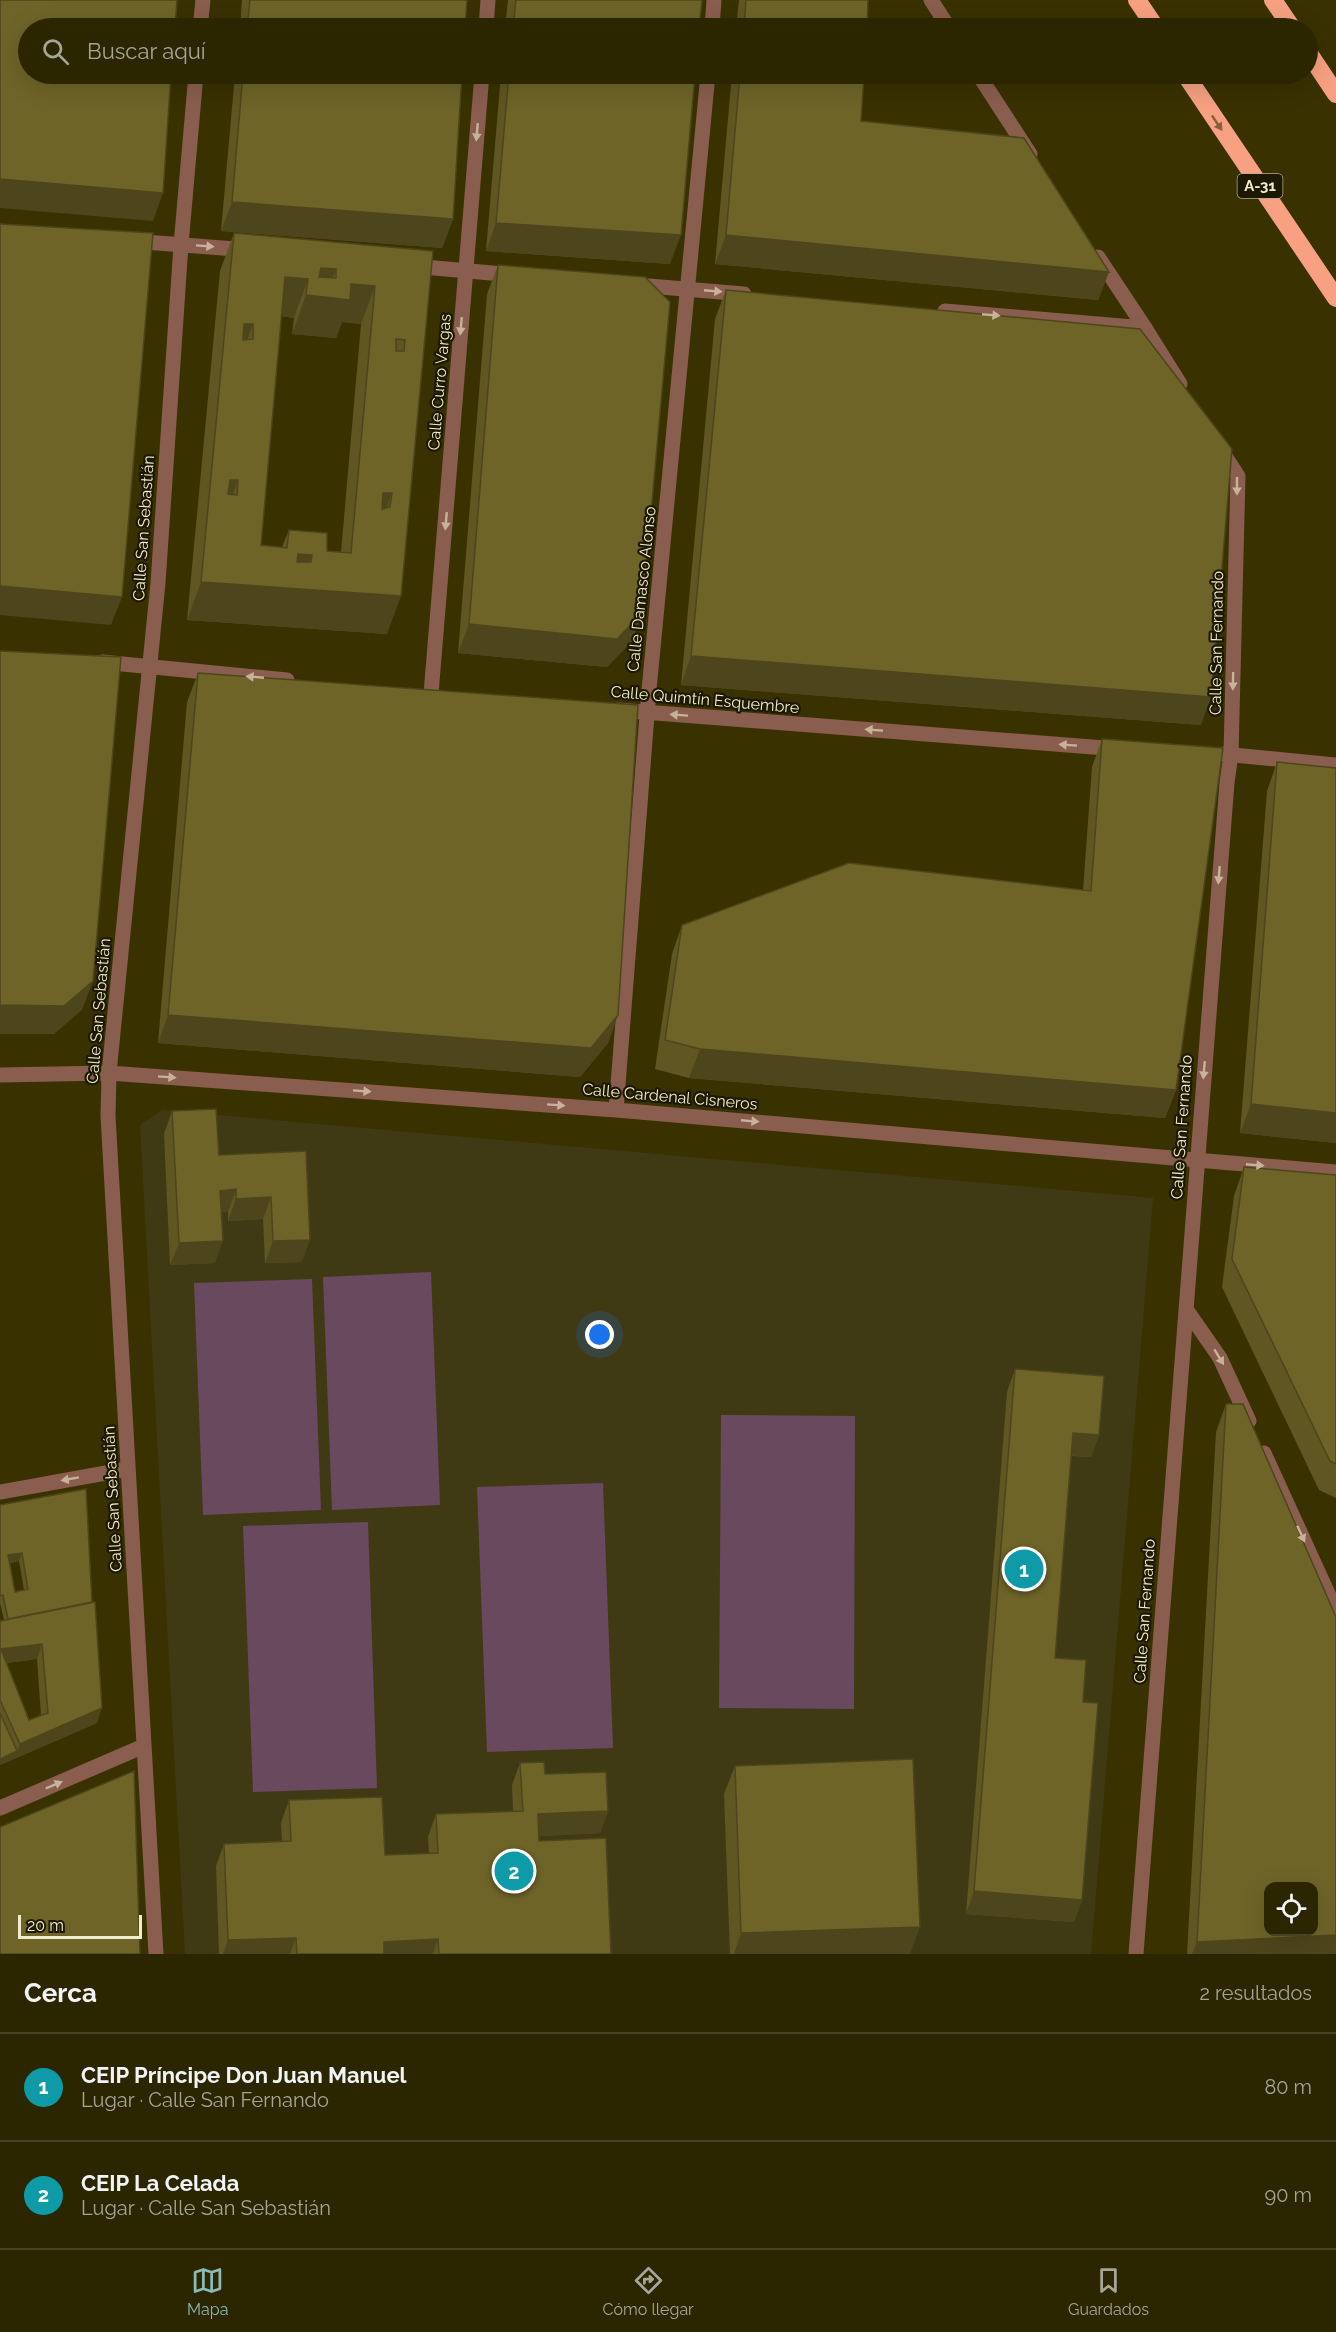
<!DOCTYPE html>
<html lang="es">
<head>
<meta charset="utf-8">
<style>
  :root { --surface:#2b2500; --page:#332d0a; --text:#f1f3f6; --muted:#a6a599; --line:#474222; --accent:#8bbbb9 }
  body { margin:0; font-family:Raleway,sans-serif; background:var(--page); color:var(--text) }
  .controls { position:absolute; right:18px; bottom:18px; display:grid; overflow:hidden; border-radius:12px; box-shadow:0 6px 24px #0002 }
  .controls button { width:54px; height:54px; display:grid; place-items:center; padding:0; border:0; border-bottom:2px solid var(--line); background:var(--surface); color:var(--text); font:30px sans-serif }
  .scale { position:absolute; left:18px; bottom:15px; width:124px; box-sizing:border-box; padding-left:6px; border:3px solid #f1eccc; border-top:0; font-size:16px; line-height:21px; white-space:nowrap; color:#f1eccc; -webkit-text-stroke:4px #1d1801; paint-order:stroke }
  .you { position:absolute; left:600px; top:1335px; width:21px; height:21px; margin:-15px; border:4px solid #fff; border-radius:50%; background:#1a73e8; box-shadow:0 0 0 9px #1a73e833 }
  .badge { display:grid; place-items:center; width:39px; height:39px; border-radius:50%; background:var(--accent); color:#fff; font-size:20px; font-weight:700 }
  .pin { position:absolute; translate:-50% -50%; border:3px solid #fff; box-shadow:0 2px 6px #0006 }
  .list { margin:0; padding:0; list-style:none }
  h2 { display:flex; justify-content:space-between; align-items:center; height:78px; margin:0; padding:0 24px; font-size:26px }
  h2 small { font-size:20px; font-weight:400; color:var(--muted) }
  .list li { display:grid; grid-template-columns:39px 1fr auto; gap:18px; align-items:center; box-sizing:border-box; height:108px; padding:0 24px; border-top:2px solid var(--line) }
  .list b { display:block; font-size:22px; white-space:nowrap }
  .list p { margin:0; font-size:20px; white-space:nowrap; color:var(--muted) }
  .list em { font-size:20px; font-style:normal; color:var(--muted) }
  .icon { flex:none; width:33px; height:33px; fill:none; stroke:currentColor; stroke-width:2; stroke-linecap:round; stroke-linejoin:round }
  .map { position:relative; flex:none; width:1336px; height:1954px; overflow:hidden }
  .search { position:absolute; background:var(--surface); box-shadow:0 6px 24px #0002; left:18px; right:18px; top:18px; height:66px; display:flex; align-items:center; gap:15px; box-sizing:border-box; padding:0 21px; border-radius:33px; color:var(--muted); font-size:22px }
  .sheet { height:294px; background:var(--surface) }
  nav { display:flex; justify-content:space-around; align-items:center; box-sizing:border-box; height:84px; border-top:2px solid var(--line); background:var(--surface); font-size:16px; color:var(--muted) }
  nav a { display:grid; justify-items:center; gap:3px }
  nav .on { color:var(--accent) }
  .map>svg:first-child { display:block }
  .built { fill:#403a14 }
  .green { fill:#68495e }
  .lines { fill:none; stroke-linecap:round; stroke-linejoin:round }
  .service { stroke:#8a5e4f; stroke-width:15 }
  .pedestrian { stroke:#8a5e4f; stroke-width:15 }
  .minor { stroke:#8a5e4f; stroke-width:15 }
  .motorway { stroke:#f7a082; stroke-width:18 }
  .wall { fill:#5f5622; fill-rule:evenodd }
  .shaded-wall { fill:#4d461c }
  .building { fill:#6e6428; stroke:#4d461c; stroke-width:1.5; fill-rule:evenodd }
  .oneway { fill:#8a5c42 }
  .oneway2 { fill:#c8b39a }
  .labels { text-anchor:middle; stroke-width:4.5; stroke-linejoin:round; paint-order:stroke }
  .shield { fill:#1d1801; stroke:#b1ac8f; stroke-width:1.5 }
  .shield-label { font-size:15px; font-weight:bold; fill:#f1eccc }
  .street-label { font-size:16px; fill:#f1eccc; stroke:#1d1801 }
</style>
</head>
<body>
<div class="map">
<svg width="1336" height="1954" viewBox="0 0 1336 1954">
  <rect width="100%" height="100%" fill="#393100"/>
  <path class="built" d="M 162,1110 L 1153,1198 L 1091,1954 L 185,1954 L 140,1125 Z"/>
  <path class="green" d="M 431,1272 L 440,1505 L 332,1510 L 323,1277 Z
    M 312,1279 L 321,1510 L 203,1515 L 194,1283 Z
    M 721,1415 L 855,1416 L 854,1709 L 719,1708 Z
    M 603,1483 L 613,1748 L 487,1752 L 477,1487 Z
    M 368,1522 L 377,1788 L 253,1792 L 243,1526 Z"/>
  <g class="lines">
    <path class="service" d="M 931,0 L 949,28
      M 978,74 L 1030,154
      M 1098,257 L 1145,328"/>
    <path class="pedestrian" d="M 0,1075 L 109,1073"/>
    <path class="minor" d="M 200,28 L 203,0
      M 486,28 L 488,0
      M 712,28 L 714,0
      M 132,241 L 248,250
      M 412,266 L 514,275
      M 637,285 L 744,294
      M 945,311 L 1145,328 L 1180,384
      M 102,662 L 287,680
      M 431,694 L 482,74
      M 618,710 L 1118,749
      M 1223,754 L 1336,765
      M 109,1073 L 616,1110 L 1336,1172
      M 616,1110 L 649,690 L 708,74
      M 1186,1309 L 1220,1358 L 1249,1421
      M 1264,1453 L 1336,1611
      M 0,1492 L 128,1469
      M 0,1808 L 144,1746
      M 156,1954 L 108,1116 L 109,1073 L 158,583 L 181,245 L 196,74
      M 1136,1954 L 1227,783 L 1231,754 L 1238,476 L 1221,450"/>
    <path class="motorway" d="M 1137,0 L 1156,28
      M 1273,0 L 1292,28
      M 1308,52 L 1336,94
      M 1185,74 L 1336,298"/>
  </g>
  <path class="wall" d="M 242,0 L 467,0 L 465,28 L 240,28 Z
    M 508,0 L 702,0 L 699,28 L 505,28 Z
    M 739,0 L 868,0 L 867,28 L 736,28 Z
    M 235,74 L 462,74 L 453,219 L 442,248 L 221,231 Z
    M 501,74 L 695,74 L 670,264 L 486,251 Z
    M 732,74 L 864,74 L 861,121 L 1109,272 L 1098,300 L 715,264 Z
    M 234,233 L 433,251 L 387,634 L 187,620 L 220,271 ZM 281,316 L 294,318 L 292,334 L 336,338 L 342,322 L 361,324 L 341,552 L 327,551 L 289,530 L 282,547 L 261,545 Z
    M 498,265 L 642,613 L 632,641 L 607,667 L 458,653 L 487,294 Z
    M 726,290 L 1201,725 L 681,685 L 715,319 Z
    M 198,673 L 618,1015 L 608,1043 L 580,1077 L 158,1043 L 187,702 Z
    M 1102,739 L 1176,1090 L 1165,1118 L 689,1078 L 655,1069 L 672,954 L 682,925 L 1083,890 L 1092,767 Z
    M 1277,762 L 1336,1143 L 1240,1133 L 1267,791 Z
    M 172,1111 L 219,1155 L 306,1151 L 302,1262 L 265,1263 L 263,1219 L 228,1221 L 228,1212 L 221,1212 L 215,1263 L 170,1265 L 164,1134 Z
    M 1244,1167 L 1336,1175 L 1336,1498 L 1319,1490 L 1222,1287 L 1234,1196 Z
    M 1015,1369 L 1099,1435 L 1091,1457 L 1071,1456 L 1055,1658 L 1083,1702 L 1082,1900 L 1074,1922 L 966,1914 L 1007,1392 Z
    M 1226,1404 L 1336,1954 L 1187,1954 L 1216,1432 Z
    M 86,1489 L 97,1723 L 0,1765 L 0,1621 L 4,1620 L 0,1603 L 0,1505 ZM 19,1561 L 24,1590 L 15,1592 L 10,1563 ZM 37,1659 L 41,1715 L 29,1720 L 7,1663 Z
    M 520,1763 L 545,1774 L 608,1811 L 600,1833 L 539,1836 L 539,1841 L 611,1954 L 219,1954 L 216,1866 L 224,1844 L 282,1841 L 281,1823 L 289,1800 L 385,1855 L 429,1854 L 428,1837 L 436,1814 L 513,1811 L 512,1785 Z
    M 735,1766 L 910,1954 L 730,1954 L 724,1794 Z"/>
  <path class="shaded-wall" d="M 0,179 L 163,193 L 153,221 L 0,208 Z
    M 232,202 L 453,219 L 442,248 L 221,231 Z
    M 496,223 L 681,235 L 670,264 L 486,251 Z
    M 726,235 L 1109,272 L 1098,300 L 715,264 Z
    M 321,268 L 336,269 L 326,297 L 351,284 L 375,286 L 361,324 L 342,322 L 336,338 L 292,334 L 306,295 Z
    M 285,277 L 308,279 L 294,318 L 271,315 Z
    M 244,324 L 253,324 L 239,362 Z
    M 230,480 L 238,480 L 224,518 Z
    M 383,493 L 392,493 L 378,531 Z
    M 298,554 L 312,555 L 300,589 L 401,596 L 387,634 L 187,620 L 201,582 Z
    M 0,586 L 122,597 L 111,625 L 0,615 Z
    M 642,613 L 632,641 L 607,667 L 458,653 L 469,624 Z
    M 691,656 L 1211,697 L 1201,725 L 681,685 Z
    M 93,981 L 82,1010 L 54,1034 L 0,1034 L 0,1005 Z
    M 168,1015 L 618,1015 L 608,1043 L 580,1077 L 158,1043 Z
    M 700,1049 L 1176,1090 L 1165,1118 L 689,1078 Z
    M 1251,1104 L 1336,1113 L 1336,1143 L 1240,1133 Z
    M 236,1189 L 228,1212 L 212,1213 L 220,1191 Z
    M 271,1197 L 263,1219 L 228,1221 L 236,1199 Z
    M 310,1240 L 302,1262 L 265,1263 L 273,1241 Z
    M 223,1241 L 215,1263 L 170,1265 L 179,1243 Z
    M 1073,1433 L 1099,1435 L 1091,1457 L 1065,1455 Z
    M 22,1553 L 19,1561 L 5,1563 L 8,1555 Z
    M 42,1644 L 37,1659 L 0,1664 L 1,1649 Z
    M 102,1708 L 97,1723 L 0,1765 L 0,1759 L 17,1751 L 20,1744 Z
    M 608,1811 L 600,1833 L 530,1837 L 538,1814 Z
    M 974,1891 L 1082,1900 L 1074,1922 L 966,1914 Z
    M 920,1927 L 910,1954 L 734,1954 L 741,1933 Z
    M 1336,1935 L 1336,1954 L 1192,1954 L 1197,1942 Z
    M 296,1938 L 290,1954 L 223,1954 L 228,1940 Z
    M 438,1939 L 433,1954 L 379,1954 L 384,1942 Z"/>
  <path class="building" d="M 0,0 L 177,0 L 175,28 L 28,28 L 28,74 L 171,74 L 163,193 L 0,179 Z
    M 250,0 L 467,0 L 465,28 L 247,28 Z
    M 516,0 L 702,0 L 699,28 L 513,28 Z
    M 746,0 L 868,0 L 867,28 L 744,28 Z
    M 243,74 L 462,74 L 453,219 L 232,202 Z
    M 509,74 L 695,74 L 681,235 L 496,223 Z
    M 740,74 L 864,74 L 861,121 L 1024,138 L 1109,272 L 726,235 Z
    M 0,224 L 153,233 L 122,597 L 0,586 Z
    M 234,233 L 433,251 L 401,596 L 201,582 ZM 321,268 L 336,269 L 336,278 L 319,277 ZM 285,277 L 308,279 L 306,295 L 350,300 L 351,284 L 375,286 L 351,553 L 327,551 L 327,533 L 289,530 L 287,548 L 261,545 ZM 244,324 L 253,324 L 253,339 L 243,340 ZM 396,339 L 405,340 L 404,351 L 396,351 ZM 230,480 L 238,480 L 237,495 L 228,494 ZM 383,493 L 392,493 L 390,507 L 382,509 ZM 298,554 L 312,555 L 311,562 L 297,562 Z
    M 498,265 L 645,277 L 670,302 L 642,613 L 617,639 L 469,624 Z
    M 726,290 L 1140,329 L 1232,449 L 1211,697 L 691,656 Z
    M 0,651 L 121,657 L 93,981 L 64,1006 L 0,1005 Z
    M 198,673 L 638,705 L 618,1015 L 591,1048 L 168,1015 Z
    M 1102,739 L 1223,748 L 1176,1090 L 700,1049 L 665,1040 L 682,925 L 849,863 L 1091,891 Z
    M 1277,762 L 1336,768 L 1336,1113 L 1251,1104 Z
    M 216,1109 L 219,1155 L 306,1151 L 310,1240 L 273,1241 L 271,1197 L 236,1199 L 236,1189 L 220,1191 L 223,1241 L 179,1243 L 172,1111 Z
    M 1244,1167 L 1336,1175 L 1336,1464 L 1330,1461 L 1232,1259 Z
    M 1015,1369 L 1104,1376 L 1099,1435 L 1073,1433 L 1055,1658 L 1086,1660 L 1083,1702 L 1098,1703 L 1082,1900 L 974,1891 Z
    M 1226,1404 L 1243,1404 L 1336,1617 L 1336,1935 L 1197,1942 ZM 1269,1887 L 1314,1887 L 1314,1932 L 1269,1932 Z
    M 86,1489 L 92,1602 L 8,1619 L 3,1595 L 0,1596 L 0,1505 ZM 22,1553 L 28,1589 L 15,1592 L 8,1555 Z
    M 95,1602 L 102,1708 L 20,1744 L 0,1700 L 0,1621 ZM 42,1644 L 48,1713 L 29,1720 L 1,1649 Z
    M 0,1713 L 17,1751 L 0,1759 Z
    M 913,1759 L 920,1927 L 741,1933 L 735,1766 Z
    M 544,1762 L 545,1774 L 606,1772 L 608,1811 L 538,1814 L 539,1841 L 606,1838 L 611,1954 L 439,1954 L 438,1939 L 384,1942 L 384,1954 L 297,1954 L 296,1938 L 228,1940 L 224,1844 L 291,1841 L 289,1800 L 382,1797 L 385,1855 L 438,1853 L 436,1814 L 523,1811 L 520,1763 Z
    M 134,1771 L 140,1954 L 0,1954 L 0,1827 Z"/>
  <defs><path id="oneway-solid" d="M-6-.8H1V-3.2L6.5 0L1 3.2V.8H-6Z" transform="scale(1.5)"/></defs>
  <use class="oneway" href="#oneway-solid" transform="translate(1217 123) rotate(56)"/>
  <g class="oneway2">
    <use href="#oneway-solid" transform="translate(477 132) rotate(95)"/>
    <use href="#oneway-solid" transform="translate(205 246) rotate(4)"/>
    <use href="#oneway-solid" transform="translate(713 291) rotate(5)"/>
    <use href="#oneway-solid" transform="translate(991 315) rotate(5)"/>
    <use href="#oneway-solid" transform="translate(461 326) rotate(95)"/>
    <use href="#oneway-solid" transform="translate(1237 486) rotate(90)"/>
    <use href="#oneway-solid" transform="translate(446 521) rotate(95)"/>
    <use href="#oneway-solid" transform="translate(255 677) rotate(-175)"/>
    <use href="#oneway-solid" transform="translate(1233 681) rotate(91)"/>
    <use href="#oneway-solid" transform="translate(679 715) rotate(-176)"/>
    <use href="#oneway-solid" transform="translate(874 730) rotate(-176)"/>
    <use href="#oneway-solid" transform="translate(1068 745) rotate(-176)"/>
    <use href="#oneway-solid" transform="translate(1219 875) rotate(95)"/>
    <use href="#oneway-solid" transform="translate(1204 1070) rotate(95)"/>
    <use href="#oneway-solid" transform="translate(167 1077) rotate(4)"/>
    <use href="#oneway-solid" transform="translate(362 1091) rotate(4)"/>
    <use href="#oneway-solid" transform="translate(556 1105) rotate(4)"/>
    <use href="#oneway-solid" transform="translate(750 1121) rotate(5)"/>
    <use href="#oneway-solid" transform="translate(1255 1165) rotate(5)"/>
    <use href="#oneway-solid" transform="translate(1219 1357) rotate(59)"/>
    <use href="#oneway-solid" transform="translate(70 1479) rotate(170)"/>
    <use href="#oneway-solid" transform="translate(1301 1534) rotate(65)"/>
    <use href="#oneway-solid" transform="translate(54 1785) rotate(-23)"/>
  </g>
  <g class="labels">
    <rect class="shield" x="1237.5" y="174" width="45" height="24" rx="4.5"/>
    <g class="shield-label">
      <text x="1260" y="191">A-31</text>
    </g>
    <g class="street-label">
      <text transform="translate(439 382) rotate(-85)" y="6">Calle Curro Vargas</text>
      <text transform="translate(143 528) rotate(-86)" y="6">Calle San Sebastián</text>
      <text transform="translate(641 589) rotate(-84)" y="6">Calle Damasco Alonso</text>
      <text transform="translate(1216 643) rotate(-89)" y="6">Calle San Fernando</text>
      <text transform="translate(705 699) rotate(5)" y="6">Calle Quimtín Esquembre</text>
      <text transform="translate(98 1011) rotate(-85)" y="6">Calle San Sebastián</text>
      <text transform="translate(670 1096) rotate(5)" y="6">Calle Cardenal Cisneros</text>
      <text transform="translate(1181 1127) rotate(-86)" y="6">Calle San Fernando</text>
      <text transform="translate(112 1499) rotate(-93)" y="6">Calle San Sebastián</text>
      <text transform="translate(1144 1611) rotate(-86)" y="6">Calle San Fernando</text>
    </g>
  </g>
</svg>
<div class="controls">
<button><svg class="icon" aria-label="locate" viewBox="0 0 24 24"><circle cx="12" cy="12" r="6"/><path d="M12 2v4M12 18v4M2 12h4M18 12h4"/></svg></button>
</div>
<div class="scale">20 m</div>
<div class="you"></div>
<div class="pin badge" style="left:1024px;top:1569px;background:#0f9aa8">1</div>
<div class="pin badge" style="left:514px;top:1871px;background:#0f9aa8">2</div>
<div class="search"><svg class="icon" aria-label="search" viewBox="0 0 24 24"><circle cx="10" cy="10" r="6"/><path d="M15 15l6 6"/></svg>Buscar aquí</div>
</div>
<section class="sheet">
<h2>Cerca<small>2 resultados</small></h2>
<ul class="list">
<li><span class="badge" style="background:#0f9aa8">1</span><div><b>CEIP Príncipe Don Juan Manuel</b><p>Lugar · Calle San Fernando</p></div><em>80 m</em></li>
<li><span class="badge" style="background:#0f9aa8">2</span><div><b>CEIP La Celada</b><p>Lugar · Calle San Sebastián</p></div><em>90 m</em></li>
</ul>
</section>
<nav>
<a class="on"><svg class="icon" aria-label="map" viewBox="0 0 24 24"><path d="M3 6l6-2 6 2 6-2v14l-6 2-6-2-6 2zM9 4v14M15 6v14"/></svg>Mapa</a>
<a><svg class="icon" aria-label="directions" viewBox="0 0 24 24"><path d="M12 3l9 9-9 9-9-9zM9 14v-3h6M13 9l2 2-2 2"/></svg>Cómo llegar</a>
<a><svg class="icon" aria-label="saved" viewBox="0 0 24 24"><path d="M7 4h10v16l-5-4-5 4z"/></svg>Guardados</a>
</nav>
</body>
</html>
